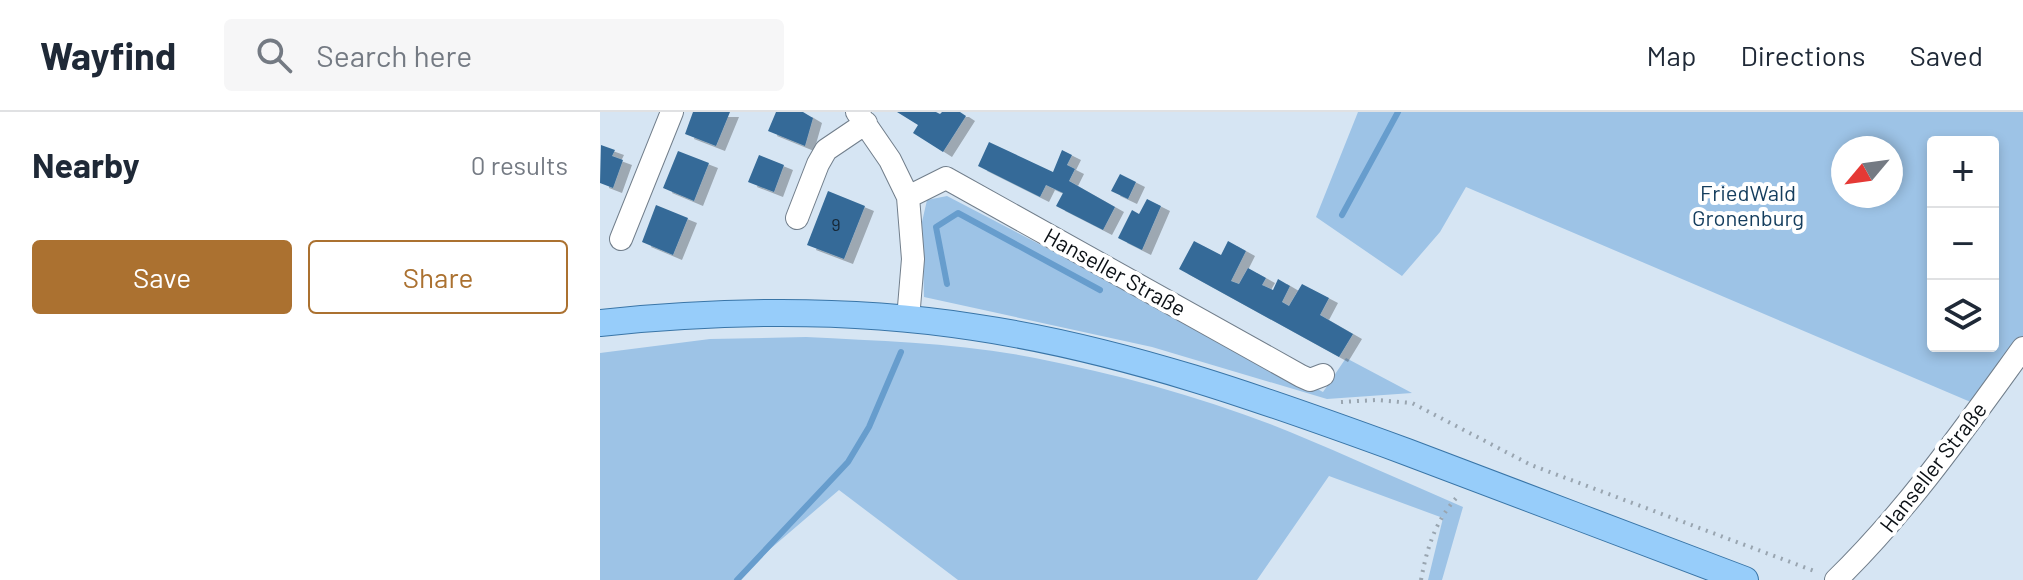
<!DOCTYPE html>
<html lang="en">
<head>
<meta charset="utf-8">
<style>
  :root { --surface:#fff; --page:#f6f6f7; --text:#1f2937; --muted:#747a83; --line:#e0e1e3; --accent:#ab7130 }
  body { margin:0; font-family:Barlow,sans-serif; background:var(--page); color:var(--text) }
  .controls { position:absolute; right:24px; top:24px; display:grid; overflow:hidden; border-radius:8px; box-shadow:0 4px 12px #0003 }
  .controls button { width:72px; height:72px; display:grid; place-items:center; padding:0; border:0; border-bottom:2px solid var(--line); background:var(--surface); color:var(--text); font:40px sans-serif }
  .compass { position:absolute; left:1231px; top:24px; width:72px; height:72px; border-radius:50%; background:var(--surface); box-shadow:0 4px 12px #0003; rotate:241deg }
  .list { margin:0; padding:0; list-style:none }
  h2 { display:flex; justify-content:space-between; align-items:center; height:104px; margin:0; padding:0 32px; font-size:34px }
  h2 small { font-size:26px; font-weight:400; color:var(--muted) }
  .actions { display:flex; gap:16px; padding:24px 32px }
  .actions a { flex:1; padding:18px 0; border:2px solid var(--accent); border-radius:8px; text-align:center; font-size:28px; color:var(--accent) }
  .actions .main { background:var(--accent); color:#fff }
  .icon { flex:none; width:44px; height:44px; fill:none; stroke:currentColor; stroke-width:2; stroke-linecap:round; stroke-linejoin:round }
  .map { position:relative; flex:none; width:1423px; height:468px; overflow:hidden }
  header { display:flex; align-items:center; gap:48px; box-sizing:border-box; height:112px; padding:0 40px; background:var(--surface); border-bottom:2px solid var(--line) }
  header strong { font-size:38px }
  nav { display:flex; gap:44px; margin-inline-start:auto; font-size:28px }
  .search { width:560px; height:72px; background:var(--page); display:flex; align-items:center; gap:20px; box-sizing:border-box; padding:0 28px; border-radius:8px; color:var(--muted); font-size:30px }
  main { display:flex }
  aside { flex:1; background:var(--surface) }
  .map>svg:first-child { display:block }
  .green { fill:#9dc3e6; fill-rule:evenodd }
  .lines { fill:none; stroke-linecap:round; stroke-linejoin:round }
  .stream { stroke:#679dcd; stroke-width:6 }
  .building { fill:#366b98; filter:url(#shadow) }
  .minor-casing { stroke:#717e8b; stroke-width:24 }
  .major-casing { stroke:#3975a7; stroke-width:28 }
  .path { stroke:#99a5b0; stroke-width:4; stroke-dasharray:2 6; stroke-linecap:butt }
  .minor { stroke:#fff; stroke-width:22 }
  .major { stroke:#97cdfa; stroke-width:26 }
  .labels { text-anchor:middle; stroke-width:8; stroke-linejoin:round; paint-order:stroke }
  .number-label { font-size:18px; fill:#162736 }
  .park-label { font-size:22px; fill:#143d5d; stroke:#fff }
  .street-label { font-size:22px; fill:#0b1015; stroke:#fff }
</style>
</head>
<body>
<header>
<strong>Wayfind</strong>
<div class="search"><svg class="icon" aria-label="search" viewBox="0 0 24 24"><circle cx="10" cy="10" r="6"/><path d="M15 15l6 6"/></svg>Search here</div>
<nav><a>Map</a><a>Directions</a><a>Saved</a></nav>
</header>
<main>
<aside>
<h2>Nearby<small>0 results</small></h2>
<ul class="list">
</ul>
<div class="actions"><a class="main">Save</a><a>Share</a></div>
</aside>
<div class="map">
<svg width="1423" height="468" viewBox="0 0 1423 468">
  <defs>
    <filter id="shadow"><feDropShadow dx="9" dy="5" stdDeviation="0" flood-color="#0004"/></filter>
  </defs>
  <rect width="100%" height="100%" fill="#d6e5f3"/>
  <path class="green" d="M 758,0 L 1423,0 L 1423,236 L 1380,294 L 866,75 L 840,120 L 802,164 L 716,105 ZM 1333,30 L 1393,30 L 1393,234 L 1333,234 ZM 1243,36 L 1291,36 L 1291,84 L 1243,84 Z
    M 347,84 L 723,280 L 746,246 L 812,281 L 727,287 L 552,235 L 324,185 L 322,110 L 327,88 Z
    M 206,225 C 282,229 360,231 435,246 C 521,263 609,287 690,320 C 748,344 805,370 863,395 L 842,468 L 828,468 L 843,406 L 729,364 L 657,468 L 358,468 L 239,378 L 134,468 L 0,468 L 0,241 L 110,227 Z"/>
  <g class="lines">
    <path class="stream" d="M 742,103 L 798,0
      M 347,172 L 336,115 L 358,101 L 500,178
      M 137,468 L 248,350 L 269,315 L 301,240"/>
  </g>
  <path class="building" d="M 93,0 L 130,0 L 116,34 L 85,22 Z
    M 176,0 L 203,0 L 213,6 L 205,34 L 168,19 Z
    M 297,0 L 336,0 L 340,2 L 342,0 L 360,0 L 366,4 L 343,40 L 313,21 L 318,13 Z
    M 389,30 L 453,60 L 462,38 L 472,43 L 467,53 L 475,57 L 469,69 L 515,95 L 503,118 L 456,94 L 463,81 L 446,73 L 440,85 L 378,54 Z
    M 1,33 L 15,38 L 12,44 L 23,48 L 13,76 L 0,71 Z
    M 78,39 L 109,51 L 94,89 L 63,76 Z
    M 159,43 L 184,53 L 174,80 L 148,70 Z
    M 520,62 L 536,70 L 528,87 L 511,79 Z
    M 228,79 L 265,94 L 244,147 L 207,133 Z
    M 547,87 L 561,94 L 542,138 L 518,126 L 532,98 L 539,102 Z
    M 56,93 L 88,106 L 73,143 L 42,130 Z
    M 594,129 L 621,143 L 628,129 L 646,139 L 631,169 L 639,172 L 648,156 L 666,166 L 662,173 L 673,178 L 678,167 L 690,174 L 682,190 L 689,194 L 702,172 L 729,186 L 720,203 L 753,222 L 739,245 L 579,157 Z"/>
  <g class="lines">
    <defs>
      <path id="minor" d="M 257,0 L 290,48 L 308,85 L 313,147 L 308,207
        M 308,85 L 346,66 L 701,264 L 710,268 L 723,263
        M 197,106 L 218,52 L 226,38 L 266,11
        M 21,127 L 72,0
        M 1236,468 C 1307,399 1365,316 1423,236"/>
      <path id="major" d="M 0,211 C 123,198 251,196 373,215 C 523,237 665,288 807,340 C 920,383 1032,425 1145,468"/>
    </defs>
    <use href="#minor" class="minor-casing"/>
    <use href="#major" class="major-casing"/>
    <path class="path" d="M 741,290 L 777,288 L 812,291 L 931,353 L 1217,460
      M 821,468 C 827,436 835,409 858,384"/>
    <use href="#minor" class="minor"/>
    <use href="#major" class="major"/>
  </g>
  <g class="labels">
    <g class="number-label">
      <text x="236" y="119">9</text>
    </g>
    <g class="park-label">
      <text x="1148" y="89">FriedWald<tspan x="1148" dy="25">Gronenburg</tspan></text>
    </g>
    <g class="street-label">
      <text transform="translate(515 160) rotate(29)" y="8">Hanseller Straße</text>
      <text transform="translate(1333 355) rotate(-52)" y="8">Hanseller Straße</text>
    </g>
  </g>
</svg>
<div class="controls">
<button>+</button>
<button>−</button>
<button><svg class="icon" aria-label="layers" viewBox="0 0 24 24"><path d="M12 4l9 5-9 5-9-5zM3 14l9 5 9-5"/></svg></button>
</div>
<svg class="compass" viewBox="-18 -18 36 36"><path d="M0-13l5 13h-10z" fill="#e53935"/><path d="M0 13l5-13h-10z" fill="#747a83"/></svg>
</div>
</main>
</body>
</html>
